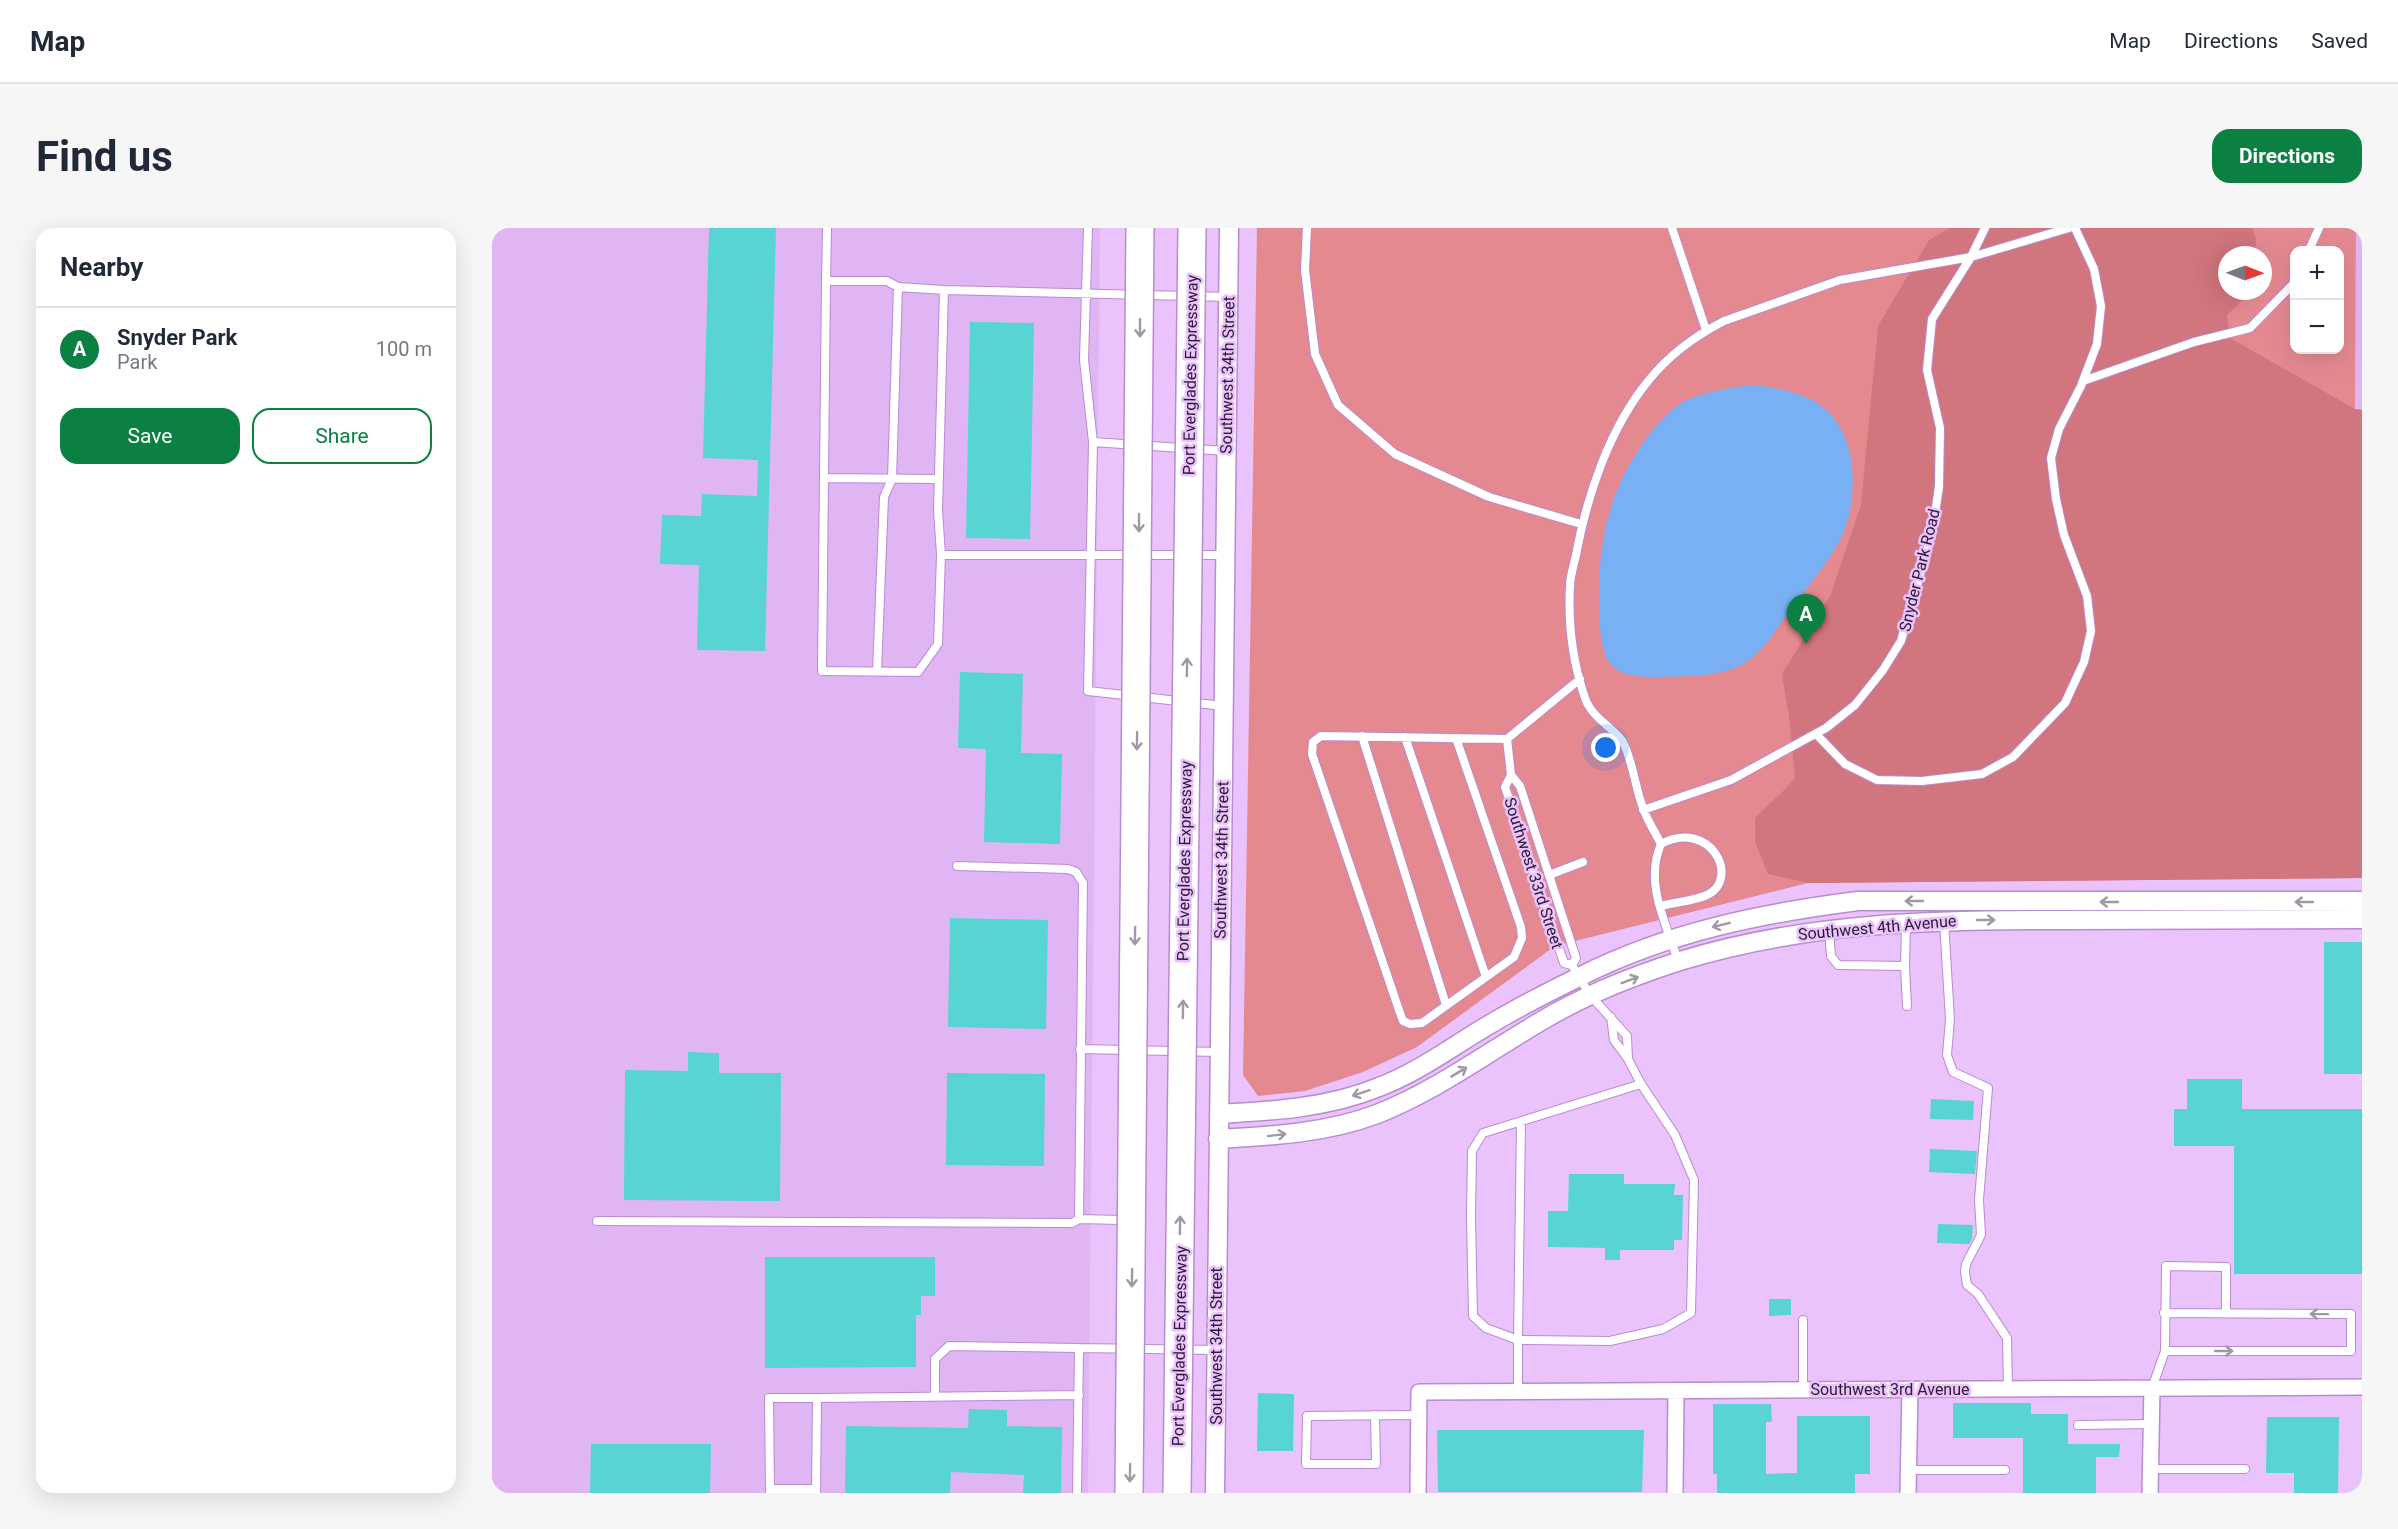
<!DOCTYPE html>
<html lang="en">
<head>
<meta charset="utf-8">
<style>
  :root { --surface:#fff; --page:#f6f6f7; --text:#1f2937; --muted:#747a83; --line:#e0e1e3; --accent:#0b8043 }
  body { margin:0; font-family:Roboto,sans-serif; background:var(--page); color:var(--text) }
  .controls { position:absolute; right:18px; top:18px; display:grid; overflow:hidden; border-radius:12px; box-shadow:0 6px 24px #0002 }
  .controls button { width:54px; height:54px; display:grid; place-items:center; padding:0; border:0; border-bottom:2px solid var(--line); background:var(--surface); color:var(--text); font:30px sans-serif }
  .compass { position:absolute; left:1726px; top:18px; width:54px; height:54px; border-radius:50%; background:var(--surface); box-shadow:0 6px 24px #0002; rotate:91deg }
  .you { position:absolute; left:1114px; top:520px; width:21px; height:21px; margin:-15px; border:4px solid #fff; border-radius:50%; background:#1a73e8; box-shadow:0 0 0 9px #1a73e833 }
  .badge { display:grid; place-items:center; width:39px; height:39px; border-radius:50%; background:var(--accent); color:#fff; font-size:20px; font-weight:700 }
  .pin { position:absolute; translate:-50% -50px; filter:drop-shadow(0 2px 3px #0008) }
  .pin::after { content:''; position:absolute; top:32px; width:21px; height:18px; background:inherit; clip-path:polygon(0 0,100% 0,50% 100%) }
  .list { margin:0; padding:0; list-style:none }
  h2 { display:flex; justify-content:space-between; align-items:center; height:78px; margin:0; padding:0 24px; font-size:26px }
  h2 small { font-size:20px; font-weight:400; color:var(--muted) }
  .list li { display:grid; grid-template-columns:39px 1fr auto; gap:18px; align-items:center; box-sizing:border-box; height:84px; padding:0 24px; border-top:2px solid var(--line) }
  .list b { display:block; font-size:22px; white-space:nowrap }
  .list p { margin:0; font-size:20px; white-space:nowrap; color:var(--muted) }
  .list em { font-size:20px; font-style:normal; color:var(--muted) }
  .actions { display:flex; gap:12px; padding:18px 24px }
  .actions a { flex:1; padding:14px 0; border:2px solid var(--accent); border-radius:18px; text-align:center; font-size:21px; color:var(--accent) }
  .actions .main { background:var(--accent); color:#fff }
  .map { position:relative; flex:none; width:1870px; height:1265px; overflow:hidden; border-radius:18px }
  header { display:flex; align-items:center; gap:36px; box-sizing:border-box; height:84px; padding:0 30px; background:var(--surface); border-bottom:2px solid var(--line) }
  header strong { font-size:28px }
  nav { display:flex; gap:33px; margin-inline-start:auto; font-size:21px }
  .intro { display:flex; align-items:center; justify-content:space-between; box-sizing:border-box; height:144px; padding:0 36px }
  h1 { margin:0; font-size:42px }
  .button { padding:15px 27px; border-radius:18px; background:var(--accent); color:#fff; font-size:21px; font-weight:700 }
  main { display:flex; gap:36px; padding:0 36px }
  aside { flex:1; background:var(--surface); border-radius:18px; box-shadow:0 6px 24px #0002 }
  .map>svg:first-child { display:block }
  .built { fill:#dfb6f3 }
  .green { fill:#e58991; fill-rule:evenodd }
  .forest { fill:#d1757e }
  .water { fill:#79b0f4 }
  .building { fill:#57d4d3 }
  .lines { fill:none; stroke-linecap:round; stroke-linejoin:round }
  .service-casing { stroke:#b98bcf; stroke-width:10 }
  .minor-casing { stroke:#b98bcf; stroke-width:18 }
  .tertiary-casing { stroke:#b98bcf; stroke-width:21 }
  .service { stroke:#fff; stroke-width:8 }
  .minor { stroke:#fff; stroke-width:15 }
  .tertiary { stroke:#fff; stroke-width:18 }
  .motorway-bridge-casing { stroke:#b98bcf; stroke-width:30; stroke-linecap:butt }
  .motorway-bridge { stroke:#fff; stroke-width:27 }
  .oneway { stroke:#a098a4 }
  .labels { text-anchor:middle; stroke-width:5; stroke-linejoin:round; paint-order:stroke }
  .street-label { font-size:16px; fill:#2c1a35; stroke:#eac3fc }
</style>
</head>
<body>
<header>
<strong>Map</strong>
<nav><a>Map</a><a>Directions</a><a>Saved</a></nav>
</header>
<div class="intro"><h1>Find us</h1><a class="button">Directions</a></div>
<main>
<aside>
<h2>Nearby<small></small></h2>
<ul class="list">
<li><span class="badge">A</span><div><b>Snyder Park</b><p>Park</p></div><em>100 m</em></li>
</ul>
<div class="actions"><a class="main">Save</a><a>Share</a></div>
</aside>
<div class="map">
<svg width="1870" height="1265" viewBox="0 0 1870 1265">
  <rect width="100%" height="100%" fill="#eac3fc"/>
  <path class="built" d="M 0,0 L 608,0 L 596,1265 L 0,1265 Z
    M 1864,0 L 1870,0 L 1870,182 L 1863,181 Z"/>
  <path class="green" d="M 765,0 L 1864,0 L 1863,181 L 1870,182 L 1870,650 L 1316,655 L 1063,718 L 925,819 L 871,844 L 813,863 L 766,868 L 751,847 ZM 1802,22 L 1848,22 L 1848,122 L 1802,122 ZM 1735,27 L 1771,27 L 1771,63 L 1735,63 Z"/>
  <path class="forest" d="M 1458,0 L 1760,0 L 1764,11 L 1763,27 L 1735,27 L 1735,63 L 1760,63 L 1735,87 L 1738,110 L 1863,181 L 1870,182 L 1870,650 L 1316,655 L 1276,646 L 1263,614 L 1263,590 C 1276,576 1291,565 1303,550 L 1297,488 L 1290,446 L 1338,368 L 1369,277 L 1386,98 L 1437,12 Z"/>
  <path class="water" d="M 1264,157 C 1283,160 1302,163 1320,172 C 1364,195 1367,256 1354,298 C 1346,323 1315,360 1299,381 C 1284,401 1268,431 1243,440 C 1217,450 1190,448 1163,449 C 1146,449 1124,448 1115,431 C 1107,414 1108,395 1107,377 C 1106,318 1115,268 1149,218 C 1160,202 1173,186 1189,175 C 1205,165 1245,158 1264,157 Z"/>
  <path class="building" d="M 217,0 L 284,0 L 273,423 L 205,422 L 207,337 L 168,336 L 170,287 L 209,288 L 210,266 L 265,268 L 266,232 L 211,230 Z
    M 478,94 L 542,95 L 538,311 L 474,310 Z
    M 468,444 L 531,446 L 529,525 L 570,526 L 568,616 L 492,614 L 494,521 L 466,520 Z
    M 458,690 L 556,692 L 554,801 L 456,799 Z
    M 1832,714 L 1870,714 L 1870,846 L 1832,846 Z
    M 196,824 L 227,825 L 227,845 L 289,845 L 288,973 L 132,972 L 133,842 L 196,843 Z
    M 455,845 L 553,846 L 552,938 L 454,937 Z
    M 1695,851 L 1750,851 L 1750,881 L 1870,881 L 1870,1046 L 1742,1046 L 1742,918 L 1682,918 L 1682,881 L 1695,881 Z
    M 1439,871 L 1482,873 L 1481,892 L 1438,891 Z
    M 1438,921 L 1485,923 L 1483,946 L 1437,944 Z
    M 1077,946 L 1132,946 L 1132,956 L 1183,956 L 1182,967 L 1191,967 L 1190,1012 L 1182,1012 L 1182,1022 L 1128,1022 L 1128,1032 L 1113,1032 L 1113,1020 L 1056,1019 L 1056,983 L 1076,983 Z
    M 1446,996 L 1481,997 L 1480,1011 L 1477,1016 L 1445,1015 Z
    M 273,1029 L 443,1029 L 443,1068 L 429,1068 L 429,1087 L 424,1087 L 424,1139 L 273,1140 Z
    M 1277,1071 L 1299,1071 L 1299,1087 L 1277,1088 Z
    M 766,1165 L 802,1166 L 801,1223 L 765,1223 Z
    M 1461,1175 L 1539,1175 L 1539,1186 L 1576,1186 L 1576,1216 L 1628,1216 L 1627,1229 L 1604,1229 L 1604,1265 L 1531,1265 L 1531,1210 L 1461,1210 Z
    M 1221,1176 L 1279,1176 L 1280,1194 L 1274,1194 L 1274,1246 L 1305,1245 L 1305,1188 L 1378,1188 L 1378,1246 L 1363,1246 L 1363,1265 L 1225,1265 L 1225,1246 L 1221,1246 Z
    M 477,1181 L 515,1182 L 515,1198 L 570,1199 L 569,1265 L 531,1265 L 532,1247 L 459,1244 L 458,1265 L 353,1265 L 354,1198 L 476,1200 Z
    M 1775,1189 L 1847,1189 L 1846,1265 L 1802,1265 L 1802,1245 L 1774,1245 Z
    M 945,1202 L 1152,1202 L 1150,1264 L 946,1264 Z
    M 99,1216 L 219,1216 L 218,1265 L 98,1265 Z"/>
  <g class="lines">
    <defs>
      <path id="service" d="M 596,0 L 592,132 L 601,214 L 596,463 L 731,478
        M 815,0 L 813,42 L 823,126 L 846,177 L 903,226 L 997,269 L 1089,296
        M 1180,0 L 1214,102
        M 1493,0 L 1479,29 L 1577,0
        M 1817,22 L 1827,0
        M 334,53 L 335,0
        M 1591,153 L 1702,114 L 1758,100 L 1802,55
        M 601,214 L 734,223
        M 332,250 L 447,251
        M 449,327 L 446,282 L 452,62
        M 733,327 L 449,327 L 446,416 L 426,444 L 330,443 L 334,53 L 395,53 L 406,59 L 452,62 L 736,69
        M 385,444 L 392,269 L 400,251 L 406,59
        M 1088,451 L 1015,511 L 1019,547 L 1013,559 L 1072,735 L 1080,737 L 1098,767 L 1135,808 L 1136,831 L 1122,812 L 1119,789
        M 1324,506 L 1353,536 L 1385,552 L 1430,553 L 1490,546 L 1521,529 L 1573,475 L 1592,434 L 1599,403 L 1595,368 L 1572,307 L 1564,271 L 1559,230 L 1567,201 L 1589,158 L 1605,116 L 1609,78 L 1602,41 L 1583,0
        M 870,508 L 954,777
        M 913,509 L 994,749
        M 964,510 L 1029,699 L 1030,710 L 1022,729 L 930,795 L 918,796 L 911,793 L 908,785 L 820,526 L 821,514 L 829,508 L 1015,511
        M 1019,547 L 1028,558 L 1084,730 L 1080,737
        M 1151,582 L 1239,552 L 1334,500 L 1363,477 L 1391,442 L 1409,413 L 1440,305 L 1447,259 L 1448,200 L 1435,142 L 1440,91 L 1479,29 L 1348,52 L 1232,93 C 1205,107 1177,127 1157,152 C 1118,199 1095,267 1084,327 C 1082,337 1078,348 1078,358 C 1076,395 1081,435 1093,470 C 1100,491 1124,501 1131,514 C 1141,534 1143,559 1151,580 C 1155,592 1163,604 1169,616 C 1152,655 1174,695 1186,733
        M 465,638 L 576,641 L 584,644 L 591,655 L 587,991
        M 1057,647 L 1091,634
        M 1169,678 C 1183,674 1202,673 1215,667 C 1249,651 1219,590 1169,616
        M 1452,694 L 1458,791 L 1455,827 L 1461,844 L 1496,860 L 1487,972 L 1489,1007 L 1474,1036 L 1473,1044 L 1475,1057 L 1486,1066 L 1515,1110 L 1516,1161
        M 1337,702 L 1339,728 L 1346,737 L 1413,738 L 1414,695
        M 1413,738 L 1415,778
        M 588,821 L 727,824
        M 1029,894 L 1026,1112 L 1118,1113 L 1171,1101 L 1199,1085 L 1202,952 L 1183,907 L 1149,856
        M 105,993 L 580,995 L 587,991 L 629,992 L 629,988
        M 1672,1085 L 1859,1086 L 1859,1123 L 1673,1123
        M 1311,1092 L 1311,1162
        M 1660,1160 L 1673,1123 L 1674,1038 L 1734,1039 L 1734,1085
        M 1026,1164 L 1026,1112 L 994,1100 L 981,1088 L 979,988 L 980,923 L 991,905 L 1149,856 L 1136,831
        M 443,1168 L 443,1131 L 457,1118 L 587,1120
        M 883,1187 L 884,1236 L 814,1236 L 815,1188 L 927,1187
        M 1586,1197 L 1660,1196
        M 1659,1241 L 1753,1241
        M 1416,1242 L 1513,1242
        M 278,1261 L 324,1261
        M 278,1265 L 277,1170 L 325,1170
        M 324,1265 L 325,1170 L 587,1167
        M 585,1265 L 587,1120 L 724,1122"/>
      <path id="minor" d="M 926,1265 L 927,1164 L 1870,1159
        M 1183,1265 L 1184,1163
        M 1416,1265 L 1418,1161
        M 1658,1265 L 1660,1160"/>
      <path id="tertiary" d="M 727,886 C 781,883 836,880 887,859 C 924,845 957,821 990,801 C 1023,781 1056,764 1091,747 C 1177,704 1271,685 1366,673 L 1870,673
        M 726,911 C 780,908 835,905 885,886 C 944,863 996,824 1051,792 C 1093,767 1141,748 1188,733 C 1314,694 1440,692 1572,692 C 1671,691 1771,692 1870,691
        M 723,1265 L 737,0"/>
    </defs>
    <use href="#service" class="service-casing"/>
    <use href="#minor" class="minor-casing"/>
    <use href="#tertiary" class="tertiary-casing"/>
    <use href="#service" class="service"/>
    <use href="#minor" class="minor"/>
    <use href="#tertiary" class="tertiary"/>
    <defs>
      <path id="motorway-bridge" d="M 637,1265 L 648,0
        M 685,1265 L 700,0"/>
    </defs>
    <use href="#motorway-bridge" class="motorway-bridge-casing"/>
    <use href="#motorway-bridge" class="motorway-bridge"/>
  </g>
  <defs><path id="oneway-shaft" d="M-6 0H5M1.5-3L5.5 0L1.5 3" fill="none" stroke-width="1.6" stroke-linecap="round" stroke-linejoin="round" transform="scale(1.5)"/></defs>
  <g class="oneway">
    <use href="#oneway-shaft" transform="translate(648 100) rotate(90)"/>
    <use href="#oneway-shaft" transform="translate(647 295) rotate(90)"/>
    <use href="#oneway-shaft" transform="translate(695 439) rotate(-89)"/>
    <use href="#oneway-shaft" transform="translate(645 513) rotate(91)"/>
    <use href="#oneway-shaft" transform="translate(1422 673) rotate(180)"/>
    <use href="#oneway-shaft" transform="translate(1617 674) rotate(-180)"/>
    <use href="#oneway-shaft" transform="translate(1812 674) rotate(180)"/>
    <use href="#oneway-shaft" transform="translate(1494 692)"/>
    <use href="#oneway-shaft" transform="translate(1229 697) rotate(166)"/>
    <use href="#oneway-shaft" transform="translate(643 708) rotate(91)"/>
    <use href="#oneway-shaft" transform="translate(1138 752) rotate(-21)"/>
    <use href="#oneway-shaft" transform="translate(691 781) rotate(-89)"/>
    <use href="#oneway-shaft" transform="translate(967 844) rotate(-31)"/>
    <use href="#oneway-shaft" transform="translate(869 865) rotate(162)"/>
    <use href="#oneway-shaft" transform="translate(785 907) rotate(-7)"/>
    <use href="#oneway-shaft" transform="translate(688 997) rotate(-89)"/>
    <use href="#oneway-shaft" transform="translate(640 1050) rotate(91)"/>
    <use href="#oneway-shaft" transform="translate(1827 1086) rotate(-179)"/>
    <use href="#oneway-shaft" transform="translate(1732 1123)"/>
    <use href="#oneway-shaft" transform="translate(638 1245) rotate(91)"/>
  </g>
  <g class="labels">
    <g class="street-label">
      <text transform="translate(698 147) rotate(-89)" y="6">Port Everglades Expressway</text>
      <text transform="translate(735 147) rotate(-89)" y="6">Southwest 34th Street</text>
      <text transform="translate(1427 342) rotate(-76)" y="6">Snyder Park Road</text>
      <text transform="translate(729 632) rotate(-89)" y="6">Southwest 34th Street</text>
      <text transform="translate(692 633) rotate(-89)" y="6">Port Everglades Expressway</text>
      <text transform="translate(1042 645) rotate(72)" y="6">Southwest 33rd Street</text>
      <text transform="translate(1385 699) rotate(-5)" y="6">Southwest 4th Avenue</text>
      <text transform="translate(687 1118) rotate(-89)" y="6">Port Everglades Expressway</text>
      <text transform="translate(724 1118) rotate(-90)" y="6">Southwest 34th Street</text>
      <text x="1398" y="1167">Southwest 3rd Avenue</text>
    </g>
  </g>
</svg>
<div class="controls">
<button>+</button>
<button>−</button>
</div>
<svg class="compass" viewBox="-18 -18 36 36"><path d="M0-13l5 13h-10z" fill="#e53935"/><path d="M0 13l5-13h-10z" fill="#747a83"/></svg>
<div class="you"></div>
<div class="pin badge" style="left:1314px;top:416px">A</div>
</div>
</main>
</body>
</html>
